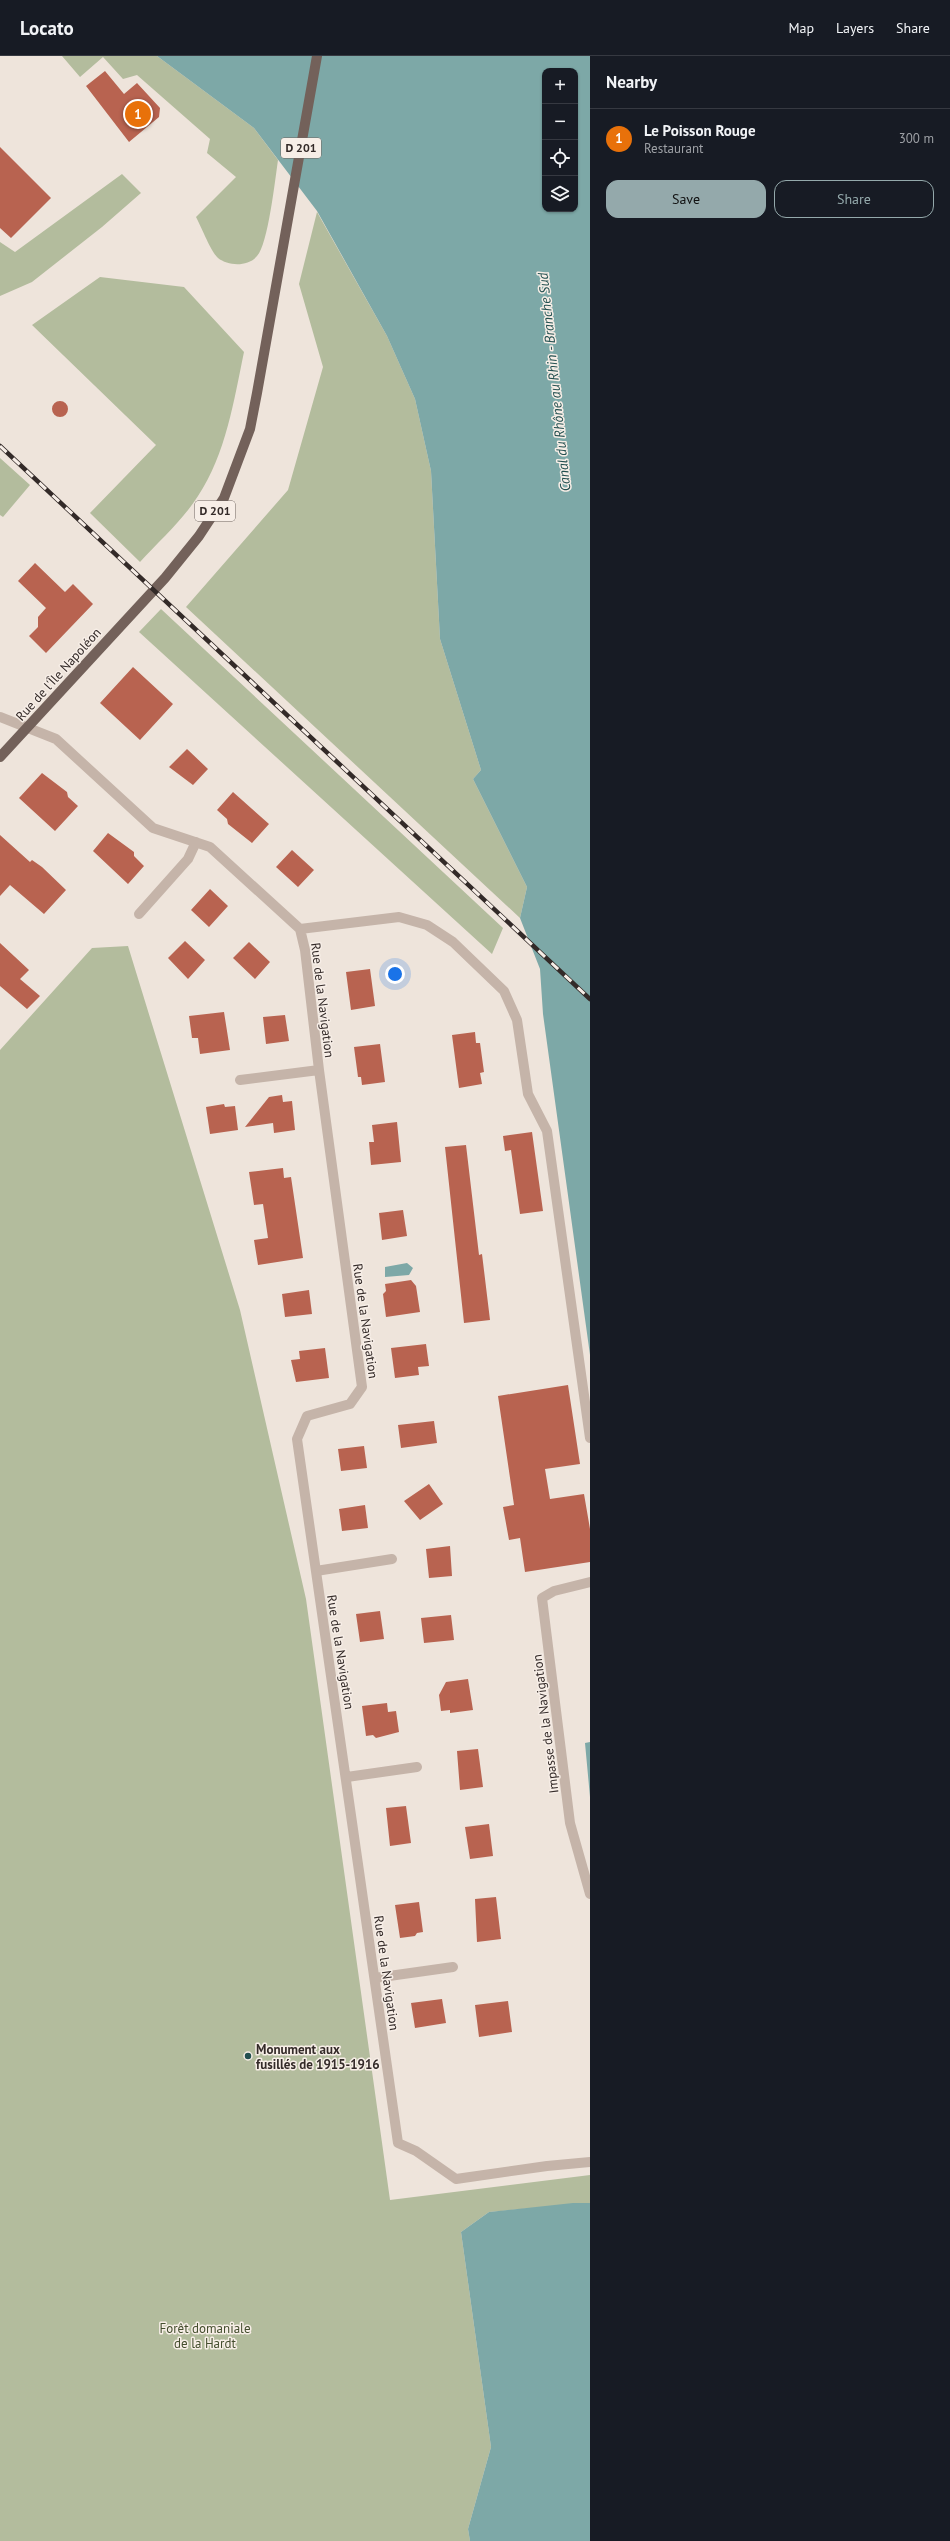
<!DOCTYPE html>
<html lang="en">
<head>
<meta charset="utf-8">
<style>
  :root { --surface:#171b24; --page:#242831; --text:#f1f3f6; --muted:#9ea1a6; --line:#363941; --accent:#94a9ab }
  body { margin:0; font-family:"PT Sans",sans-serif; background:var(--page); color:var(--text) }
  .controls { position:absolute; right:12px; top:12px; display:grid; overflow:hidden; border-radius:8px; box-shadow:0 1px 3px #0004 }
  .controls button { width:36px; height:36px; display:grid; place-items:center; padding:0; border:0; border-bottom:1px solid var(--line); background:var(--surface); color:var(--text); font:20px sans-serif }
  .you { position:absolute; left:395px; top:918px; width:14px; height:14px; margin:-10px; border:3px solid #fff; border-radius:50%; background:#1a73e8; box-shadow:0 0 0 6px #1a73e833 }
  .badge { display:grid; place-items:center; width:26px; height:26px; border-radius:50%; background:var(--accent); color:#fff; font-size:13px; font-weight:700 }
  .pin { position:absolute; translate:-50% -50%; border:2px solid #fff; box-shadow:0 1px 4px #0006 }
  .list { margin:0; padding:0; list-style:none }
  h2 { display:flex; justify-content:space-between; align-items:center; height:52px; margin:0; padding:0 16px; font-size:17px }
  h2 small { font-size:13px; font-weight:400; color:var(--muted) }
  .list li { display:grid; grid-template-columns:26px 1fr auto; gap:12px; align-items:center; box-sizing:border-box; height:60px; padding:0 16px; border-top:1px solid var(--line) }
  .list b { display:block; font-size:15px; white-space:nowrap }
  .list p { margin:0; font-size:13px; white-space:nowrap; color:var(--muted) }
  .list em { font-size:13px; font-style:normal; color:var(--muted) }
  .actions { display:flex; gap:8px; padding:12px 16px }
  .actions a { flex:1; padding:9px 0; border:1px solid var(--accent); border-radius:12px; text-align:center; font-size:14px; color:var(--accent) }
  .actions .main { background:var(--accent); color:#111 }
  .icon { flex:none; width:22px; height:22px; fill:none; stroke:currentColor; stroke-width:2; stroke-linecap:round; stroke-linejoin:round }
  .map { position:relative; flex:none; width:590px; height:2485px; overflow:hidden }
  header { display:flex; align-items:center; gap:24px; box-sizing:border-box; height:56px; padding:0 20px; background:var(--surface); border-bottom:1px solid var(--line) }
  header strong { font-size:19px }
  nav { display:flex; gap:22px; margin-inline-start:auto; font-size:14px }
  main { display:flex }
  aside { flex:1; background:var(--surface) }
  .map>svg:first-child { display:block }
  .green { fill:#b3bc9d }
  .water { fill:#7da8a7; fill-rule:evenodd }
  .building { fill:#b86350 }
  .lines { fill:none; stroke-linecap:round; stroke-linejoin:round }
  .minor { stroke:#c5b4a9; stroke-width:10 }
  .major { stroke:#73615a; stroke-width:10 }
  .rail-casing { stroke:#332a28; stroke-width:4.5 }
  .rail { stroke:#f7eee7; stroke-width:3; stroke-dasharray:9; stroke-linecap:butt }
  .poi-dot { fill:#224f4f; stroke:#f7eee7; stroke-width:1.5 }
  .labels { text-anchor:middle; stroke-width:3; stroke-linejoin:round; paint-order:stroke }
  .shield { fill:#f7eee7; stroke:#6e6561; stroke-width:1 }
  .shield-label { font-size:12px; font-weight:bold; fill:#332a28 }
  .street-label { font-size:13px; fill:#332a28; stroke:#f7eee7 }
  .poi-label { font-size:13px; font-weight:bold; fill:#332a28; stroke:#f7eee7; text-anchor:start }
  .park-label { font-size:13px; fill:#444e2e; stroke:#f7eee7 }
  .water-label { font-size:14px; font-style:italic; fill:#224f4f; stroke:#f7eee7 }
</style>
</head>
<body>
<header>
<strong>Locato</strong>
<nav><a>Map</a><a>Layers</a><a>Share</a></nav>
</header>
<main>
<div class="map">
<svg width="590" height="2485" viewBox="0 0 590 2485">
  <rect width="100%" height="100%" fill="#eee4db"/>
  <path class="green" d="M 62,0 L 157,0 L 254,72 L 278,104 C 275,124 268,188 257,200 C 248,211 228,210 218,202 C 211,196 201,170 196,161 L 236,121 L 207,97 L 210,83 L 137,19 L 123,23 L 103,1 L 80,21 Z
    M 122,118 L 141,137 L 102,171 L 32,226 L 0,240 L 0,186 L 15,196 Z
    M 317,156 L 387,280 L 415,343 L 431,415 L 440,583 L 481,714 L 473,723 L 527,831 L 520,862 L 186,551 L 288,434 L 323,311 L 299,228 Z
    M 100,221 L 184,231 L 244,296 C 234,344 226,398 198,440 C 183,464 159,485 140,506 L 90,457 L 156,389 L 32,269 Z
    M 0,402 L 30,429 L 3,461 L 0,459 Z
    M 161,553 L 503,872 L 492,898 L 139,576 Z
    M 128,890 L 240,1254 L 306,1543 L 390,2144 L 590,2119 L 590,2147 L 489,2156 L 461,2176 L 491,2391 L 468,2473 L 470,2485 L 0,2485 L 0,994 L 92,892 Z"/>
  <path class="water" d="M 157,0 L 590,0 L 590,1299 L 543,958 L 540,913 L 520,862 L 527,831 L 473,723 L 481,714 L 440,583 L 431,415 L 415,343 L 387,280 L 317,155 L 254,72 ZM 545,15 L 575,15 L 575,153 L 545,153 Z
    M 407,1207 L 413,1212 L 409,1219 L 385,1221 L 385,1211 Z
    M 590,1686 L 590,1741 L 585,1687 Z
    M 573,2147 L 590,2147 L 590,2485 L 470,2485 L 468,2473 L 491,2391 L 461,2176 L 489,2156 Z"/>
  <path class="building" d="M 105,15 L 124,38 L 137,27 L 160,52 L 159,61 L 129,86 L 86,30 Z
    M 0,91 L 51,142 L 11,182 L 0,172 Z
    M52 353a8 8 0 1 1 16 0a8 8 0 1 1-16 0Z
    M 35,507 L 65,536 L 73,528 L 93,548 L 46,597 L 29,580 L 38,571 L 38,561 L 46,552 L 18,525 Z
    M 133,611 L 173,648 L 140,684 L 100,647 Z
    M 187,693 L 208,713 L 193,729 L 169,711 Z
    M 42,717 L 67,736 L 68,741 L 78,750 L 55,775 L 19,742 Z
    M 233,736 L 269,768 L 252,787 L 228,768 L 227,763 L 217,754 Z
    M 108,777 L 134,796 L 134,800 L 144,810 L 128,828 L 93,795 Z
    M 0,779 L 30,806 L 32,804 L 42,811 L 66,834 L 44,858 L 10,829 L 0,840 Z
    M 292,794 L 314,814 L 298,831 L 276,811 Z
    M 210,833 L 228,850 L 209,871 L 191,854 Z
    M 185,885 L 205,904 L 188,923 L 168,902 Z
    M 249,886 L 270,906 L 255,923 L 233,902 Z
    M 0,887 L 29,914 L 20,923 L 40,940 L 27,953 L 0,930 Z
    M 370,913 L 375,950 L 351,954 L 346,916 Z
    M 224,956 L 230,994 L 200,998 L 198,982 L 192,982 L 189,960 Z
    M 285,959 L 289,985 L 266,988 L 263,961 Z
    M 475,976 L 476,987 L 480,987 L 484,1016 L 480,1017 L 482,1028 L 459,1032 L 452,979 Z
    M 380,988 L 385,1026 L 362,1029 L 361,1021 L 358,1021 L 354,991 Z
    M 282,1039 L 283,1046 L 292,1045 L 295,1074 L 274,1077 L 273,1067 L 245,1071 L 269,1041 Z
    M 224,1048 L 225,1051 L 235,1050 L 238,1074 L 210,1078 L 206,1051 Z
    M 397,1066 L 401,1106 L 371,1109 L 369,1086 L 374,1086 L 372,1069 Z
    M 532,1076 L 543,1155 L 520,1158 L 511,1094 L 505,1095 L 503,1080 Z
    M 466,1089 L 479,1199 L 482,1198 L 490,1264 L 464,1267 L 445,1091 Z
    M 283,1112 L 284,1122 L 291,1121 L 303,1202 L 258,1209 L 254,1184 L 268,1182 L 263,1148 L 254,1149 L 249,1116 Z
    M 403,1154 L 407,1180 L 382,1184 L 379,1157 Z
    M 411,1224 L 416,1230 L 420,1256 L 386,1261 L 383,1238 L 386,1235 L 385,1228 Z
    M 309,1234 L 312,1258 L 285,1261 L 282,1238 Z
    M 426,1288 L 429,1310 L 418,1311 L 419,1319 L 395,1322 L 391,1292 Z
    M 325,1292 L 329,1322 L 296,1326 L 291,1304 L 300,1303 L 299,1295 Z
    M 568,1329 L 580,1408 L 545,1413 L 550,1443 L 584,1438 L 590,1473 L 590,1506 L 525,1516 L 520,1482 L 509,1484 L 503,1451 L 514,1449 L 498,1340 Z
    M 434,1365 L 437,1387 L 401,1392 L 398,1369 Z
    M 364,1390 L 367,1412 L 341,1415 L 338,1393 Z
    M 429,1428 L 443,1448 L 420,1464 L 404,1445 Z
    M 365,1449 L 368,1472 L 342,1475 L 339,1453 Z
    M 450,1490 L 452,1520 L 429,1522 L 426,1493 Z
    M 380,1555 L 384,1583 L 360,1586 L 356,1558 Z
    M 451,1559 L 454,1584 L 424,1587 L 421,1562 Z
    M 468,1623 L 473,1654 L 450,1657 L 450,1654 L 441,1655 L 439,1639 L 446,1626 Z
    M 387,1647 L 388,1656 L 396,1655 L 399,1676 L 376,1682 L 373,1679 L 366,1680 L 362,1650 Z
    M 478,1693 L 483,1731 L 460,1734 L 457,1695 Z
    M 406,1750 L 411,1787 L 390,1790 L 386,1752 Z
    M 489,1768 L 493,1800 L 470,1803 L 465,1771 Z
    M 496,1841 L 501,1883 L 477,1886 L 475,1843 Z
    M 419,1846 L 423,1876 L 417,1877 L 415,1880 L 400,1882 L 395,1849 Z
    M 442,1943 L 446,1967 L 415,1972 L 411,1947 Z
    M 508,1945 L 512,1976 L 479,1981 L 475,1949 Z"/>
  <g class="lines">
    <path class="minor" d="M 0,661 L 56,683 L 153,772 L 210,791 L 300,873 L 305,894 L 319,1014 L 362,1331 L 350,1348 L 307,1360 L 297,1383 L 398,2087 L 416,2095 L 456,2123 L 547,2110 L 590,2106
      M 139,858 L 188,803 L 196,786
      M 300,873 L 399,861 L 427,869 L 453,886 L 504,935 L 517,964 L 528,1038 L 547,1075 L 590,1382
      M 240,1024 L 319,1014
      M 316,1515 L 392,1503
      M 590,1526 L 554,1535 L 542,1542 L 570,1767 L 590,1838
      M 347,1721 L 417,1711
      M 375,1922 L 453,1911"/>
    <path class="major" d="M 0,701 L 165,522 L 199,480 L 224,442 L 250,373 L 257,337 L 317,0"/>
    <defs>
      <path id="rail" d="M 0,390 L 590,943"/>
    </defs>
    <use href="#rail" class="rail-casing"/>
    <use href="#rail" class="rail"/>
  </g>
  <circle class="poi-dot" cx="248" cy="2000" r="4"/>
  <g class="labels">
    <g class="shield">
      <rect x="281" y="82" width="40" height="20" rx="3"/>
      <rect x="195" y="445" width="40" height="20" rx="3"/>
    </g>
    <g class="shield-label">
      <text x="301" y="96">D 201</text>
      <text x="215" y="459">D 201</text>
    </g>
    <g class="street-label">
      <text transform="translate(58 618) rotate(-48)" y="5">Rue de l'Île Napoléon</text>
      <text transform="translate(323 944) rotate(83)" y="5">Rue de la Navigation</text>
      <text transform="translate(366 1265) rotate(82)" y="5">Rue de la Navigation</text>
      <text transform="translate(341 1596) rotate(81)" y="5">Rue de la Navigation</text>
      <text transform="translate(545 1668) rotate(-97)" y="5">Impasse de la Navigation</text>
      <text transform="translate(387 1917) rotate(82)" y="5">Rue de la Navigation</text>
    </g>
    <g class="poi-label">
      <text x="256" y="1998">Monument aux<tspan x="256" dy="15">fusillés de 1915-1916</tspan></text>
    </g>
    <g class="park-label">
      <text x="205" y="2277">Forêt domaniale<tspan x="205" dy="15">de la Hardt</tspan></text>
    </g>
    <g class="water-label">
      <text transform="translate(554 326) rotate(-96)" y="5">Canal du Rhône au Rhin - Branche Sud</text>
    </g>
  </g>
</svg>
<div class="controls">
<button>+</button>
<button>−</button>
<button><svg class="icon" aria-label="locate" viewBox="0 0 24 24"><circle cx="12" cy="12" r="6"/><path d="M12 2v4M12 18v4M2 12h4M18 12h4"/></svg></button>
<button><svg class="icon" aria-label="layers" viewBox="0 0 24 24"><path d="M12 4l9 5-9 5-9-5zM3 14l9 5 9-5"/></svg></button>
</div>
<div class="you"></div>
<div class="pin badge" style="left:138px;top:58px;background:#e8710a">1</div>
</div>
<aside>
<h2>Nearby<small></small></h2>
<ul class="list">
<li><span class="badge" style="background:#e8710a">1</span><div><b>Le Poisson Rouge</b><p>Restaurant</p></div><em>300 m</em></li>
</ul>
<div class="actions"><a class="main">Save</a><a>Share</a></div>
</aside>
</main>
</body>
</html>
